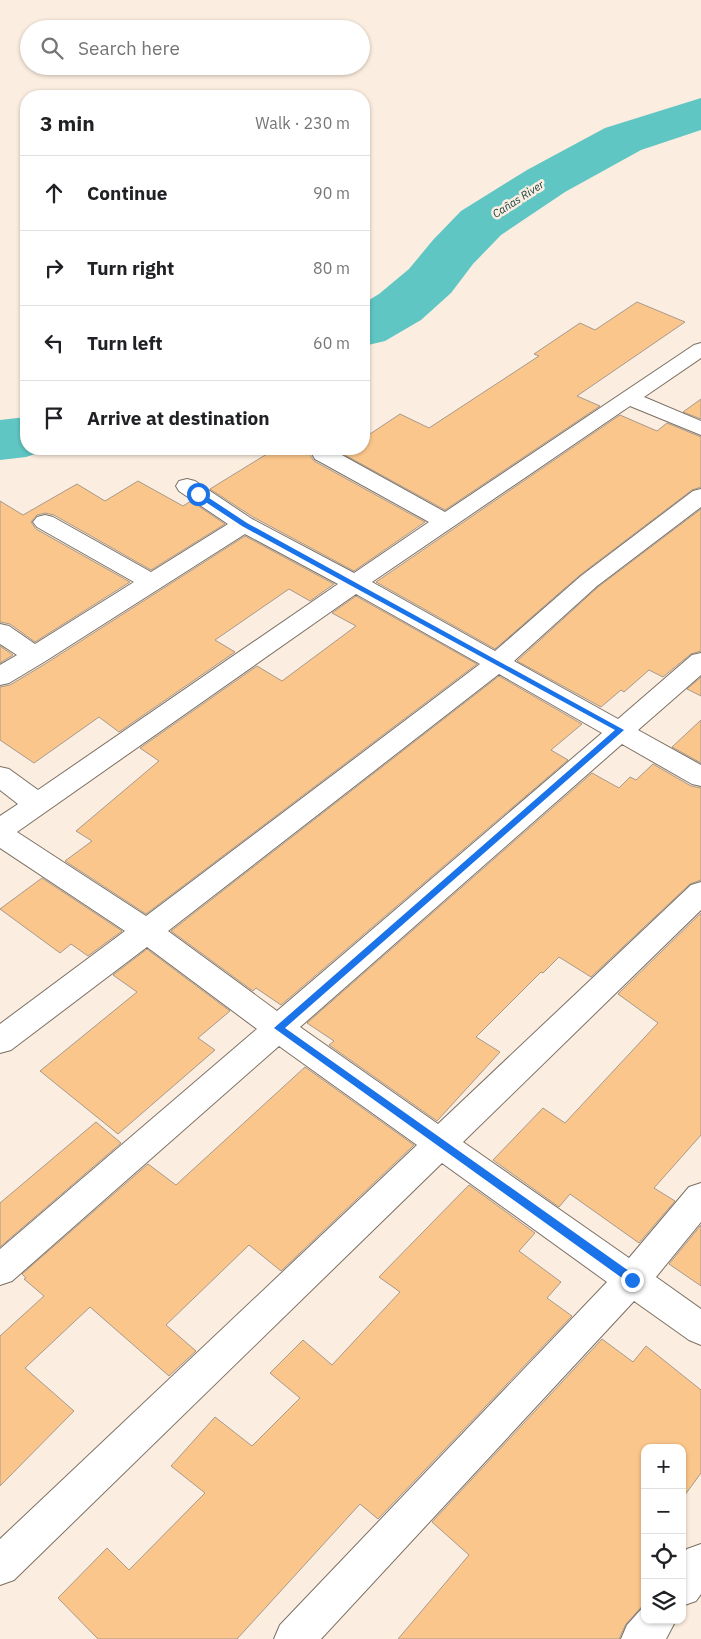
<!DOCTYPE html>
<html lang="en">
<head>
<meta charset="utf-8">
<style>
  :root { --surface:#fff; --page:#f6f6f6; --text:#202124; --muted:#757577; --line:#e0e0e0 }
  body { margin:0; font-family:"IBM Plex Sans",sans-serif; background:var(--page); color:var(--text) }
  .controls { position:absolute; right:15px; bottom:15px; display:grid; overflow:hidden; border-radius:10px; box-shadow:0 1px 4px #0004 }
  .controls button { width:45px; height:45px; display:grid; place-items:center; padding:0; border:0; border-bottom:1px solid var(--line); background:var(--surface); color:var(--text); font:25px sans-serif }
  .stop { position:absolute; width:15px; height:15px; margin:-11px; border:4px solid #1a73e8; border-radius:50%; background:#fff }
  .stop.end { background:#1a73e8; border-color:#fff; box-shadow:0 1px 5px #0008 }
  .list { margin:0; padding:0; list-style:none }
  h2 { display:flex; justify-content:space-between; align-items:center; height:65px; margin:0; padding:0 20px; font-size:21px }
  h2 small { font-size:16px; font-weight:400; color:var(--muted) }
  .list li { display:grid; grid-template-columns:32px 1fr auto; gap:15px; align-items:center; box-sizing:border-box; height:75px; padding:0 20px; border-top:1px solid var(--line) }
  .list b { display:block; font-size:19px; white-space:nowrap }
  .list em { font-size:16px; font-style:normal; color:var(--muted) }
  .icon { flex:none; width:28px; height:28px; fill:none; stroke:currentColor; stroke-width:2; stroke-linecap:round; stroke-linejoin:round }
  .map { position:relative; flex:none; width:701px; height:1639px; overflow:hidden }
  .search { position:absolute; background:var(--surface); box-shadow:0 1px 4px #0004; left:20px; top:20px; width:350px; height:55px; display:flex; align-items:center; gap:12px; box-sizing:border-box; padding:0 18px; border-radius:28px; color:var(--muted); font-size:19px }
  .panel { position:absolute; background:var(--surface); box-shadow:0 1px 4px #0004; left:20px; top:90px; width:350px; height:365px; border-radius:20px }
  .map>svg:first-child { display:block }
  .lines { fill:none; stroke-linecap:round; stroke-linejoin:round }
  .river { fill:#5fc6c3; fill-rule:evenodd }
  .building { fill:#fac68b; stroke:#a79a8d }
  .minor-casing { stroke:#7c7063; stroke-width:2 }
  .minor { fill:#fff; fill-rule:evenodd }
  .route { fill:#1a73e8 }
  .labels { text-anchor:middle; stroke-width:5; stroke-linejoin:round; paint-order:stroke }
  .far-water-label { font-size:11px; font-style:italic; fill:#124241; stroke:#fbeddf }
</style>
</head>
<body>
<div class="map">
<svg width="701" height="1639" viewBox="0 0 701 1639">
  <rect width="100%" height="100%" fill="#fbeddf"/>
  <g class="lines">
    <path class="river" d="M 701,98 L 701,130 L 641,150 L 565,192 L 501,235 L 473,264 L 451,293 L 421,320 L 385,341 L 364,346 L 364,303 L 379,294 L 409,269 L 433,240 L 461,211 L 527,170 L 605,128 Z
      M 26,417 L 26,449 L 51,449 L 26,457 L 0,460 L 0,420 Z"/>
  </g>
  <path class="building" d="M 637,302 L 685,322 L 577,396 L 600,406 L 445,510 L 334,449 L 364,449 L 364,438 L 400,414 L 429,428 L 539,356 L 534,354 L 580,323 L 595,330 Z
    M 701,399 L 701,419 L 683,412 Z
    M 620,415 L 657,431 L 667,423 L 701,437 L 701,487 L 692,490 L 580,575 L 495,649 L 376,582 Z
    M 275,449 L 313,449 L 310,455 L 314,461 L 425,522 L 354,571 L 253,517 L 210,489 Z
    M 138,481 L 183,506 L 191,501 L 225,524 L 151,570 L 54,515 L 45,513 L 37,515 L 31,522 L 36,529 L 130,582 L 35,642 L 10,624 L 0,622 L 0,501 L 23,515 L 77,484 L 105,501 Z
    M 701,509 L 701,651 L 691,654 L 663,677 L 649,670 L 624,692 L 621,690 L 601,707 L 517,661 L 598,587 Z
    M 245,536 L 334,584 L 310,601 L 289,589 L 215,640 L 235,652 L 119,732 L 99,717 L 34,763 L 0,740 L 0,687 L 10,685 L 45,664 Z
    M 356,596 L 477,664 L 146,914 L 65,861 L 92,841 L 76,831 L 159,761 L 140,748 L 257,666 L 282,681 L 356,626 L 332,613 Z
    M 0,646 L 13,655 L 0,663 Z
    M 499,676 L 582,724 L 551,750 L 568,760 L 281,1005 L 256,988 L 253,991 L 171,931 Z
    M 701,677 L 701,696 L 687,689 Z
    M 701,720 L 701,763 L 672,747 Z
    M 653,764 L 691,786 L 701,788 L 701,880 L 690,884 L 591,977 L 559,957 L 543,973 L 541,972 L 476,1037 L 500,1052 L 437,1121 L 329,1045 L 334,1041 L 307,1023 L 592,773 L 619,788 L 630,777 L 636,780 Z
    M 42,878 L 122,931 L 88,956 L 71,944 L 60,953 L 0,909 Z
    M 701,913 L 701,1135 L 654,1188 L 675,1201 L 639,1243 L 570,1194 L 559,1207 L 493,1160 L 543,1108 L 565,1123 L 658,1023 L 618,994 Z
    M 147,949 L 230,1011 L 198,1038 L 215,1050 L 118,1134 L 40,1071 L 137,992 L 113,975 Z
    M 305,1067 L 414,1145 L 281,1271 L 249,1245 L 166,1325 L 196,1351 L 169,1376 L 90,1307 L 25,1368 L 74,1411 L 0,1486 L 0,1336 L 44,1296 L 24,1279 L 26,1278 L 22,1274 L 148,1164 L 176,1185 Z
    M 96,1122 L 121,1143 L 0,1247 L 0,1203 Z
    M 469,1185 L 535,1233 L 519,1251 L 561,1282 L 547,1298 L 572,1316 L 378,1519 L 360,1504 L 237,1639 L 98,1639 L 58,1598 L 107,1548 L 129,1570 L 205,1493 L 171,1466 L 215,1417 L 252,1446 L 300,1398 L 270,1373 L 303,1340 L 332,1365 L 400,1292 L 379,1277 Z
    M 701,1225 L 701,1286 L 669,1264 Z
    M 602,1339 L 633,1362 L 646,1346 L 701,1390 L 701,1473 L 682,1499 L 682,1448 L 645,1448 L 645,1603 L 626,1624 L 619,1639 L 398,1639 L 469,1555 L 432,1522 Z"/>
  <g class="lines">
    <defs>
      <path id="minor" d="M 701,343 L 701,358 L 644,397 L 701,421 L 701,435 L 630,406 L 372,582 L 495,651 L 581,576 L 693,491 L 701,489 L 701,507 L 597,586 L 514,661 L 618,719 L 692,655 L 701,653 L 701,675 L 638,730 L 701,765 L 701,786 L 692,784 L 622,744 L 300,1027 L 438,1124 L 691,885 L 701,882 L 701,910 L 463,1142 L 629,1258 L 689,1187 L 701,1183 L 701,1222 L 656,1277 L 701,1309 L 701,1345 L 689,1340 L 634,1301 L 321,1639 L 274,1639 L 280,1625 L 607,1282 L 442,1163 L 14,1580 L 0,1585 L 0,1539 L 417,1145 L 279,1046 L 12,1281 L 0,1285 L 0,1249 L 257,1029 L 147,947 L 11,1050 L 0,1053 L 0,1024 L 125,931 L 0,848 L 0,816 L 18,804 L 0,790 L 0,767 L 9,769 L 38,790 L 338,584 L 245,534 L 44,662 L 9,683 L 0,685 L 0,665 L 17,655 L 0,644 L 0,624 L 9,626 L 35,644 L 134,582 L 37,527 L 33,522 L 37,517 L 45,515 L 53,517 L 151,572 L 228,524 L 179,491 L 176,486 L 179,481 L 187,479 L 195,481 L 252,519 L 354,573 L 429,522 L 315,459 L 312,454 L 315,449 L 331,449 L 445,512 L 694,345 ZM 356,594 L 480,664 L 146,916 L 17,832 ZM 499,674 L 602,733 L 277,1011 L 168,931 Z
        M 701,1544 L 701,1594 L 696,1601 L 682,1606 L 682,1556 L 687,1549 Z
        M 645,1605 L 645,1620 L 676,1620 L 666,1639 L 621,1639 L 627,1625 Z"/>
    </defs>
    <use href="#minor" class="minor-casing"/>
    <use href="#minor" class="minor"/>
  </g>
  <path class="route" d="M 195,492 L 200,492 L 247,523 L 624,730 L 285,1028 L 636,1276 L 636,1283 L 629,1283 L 274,1028 L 615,730 L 242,526 L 195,495 Z"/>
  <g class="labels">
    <g class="far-water-label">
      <text transform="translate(518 199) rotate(-33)" y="4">Cañas River</text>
    </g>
  </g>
</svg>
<div class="controls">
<button>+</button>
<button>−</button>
<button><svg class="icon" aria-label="locate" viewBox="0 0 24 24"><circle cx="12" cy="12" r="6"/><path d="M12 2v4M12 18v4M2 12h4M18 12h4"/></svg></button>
<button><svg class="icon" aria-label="layers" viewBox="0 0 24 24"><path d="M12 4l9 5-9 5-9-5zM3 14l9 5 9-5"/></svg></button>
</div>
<div class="stop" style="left:198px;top:494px"></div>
<div class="stop end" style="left:632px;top:1280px"></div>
<div class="search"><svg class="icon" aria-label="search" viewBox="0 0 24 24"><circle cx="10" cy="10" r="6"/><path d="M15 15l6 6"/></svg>Search here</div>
<section class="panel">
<h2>3 min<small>Walk · 230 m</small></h2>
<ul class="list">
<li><svg class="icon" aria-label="ahead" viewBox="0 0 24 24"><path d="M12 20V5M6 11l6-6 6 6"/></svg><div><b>Continue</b></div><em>90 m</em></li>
<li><svg class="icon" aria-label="right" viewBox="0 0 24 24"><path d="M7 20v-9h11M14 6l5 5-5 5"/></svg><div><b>Turn right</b></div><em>80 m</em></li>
<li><svg class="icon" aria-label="left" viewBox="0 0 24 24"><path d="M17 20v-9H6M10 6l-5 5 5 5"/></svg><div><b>Turn left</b></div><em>60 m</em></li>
<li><svg class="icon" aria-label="arrive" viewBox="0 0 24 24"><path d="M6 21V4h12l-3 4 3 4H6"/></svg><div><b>Arrive at destination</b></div></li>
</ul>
</section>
</div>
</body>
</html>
